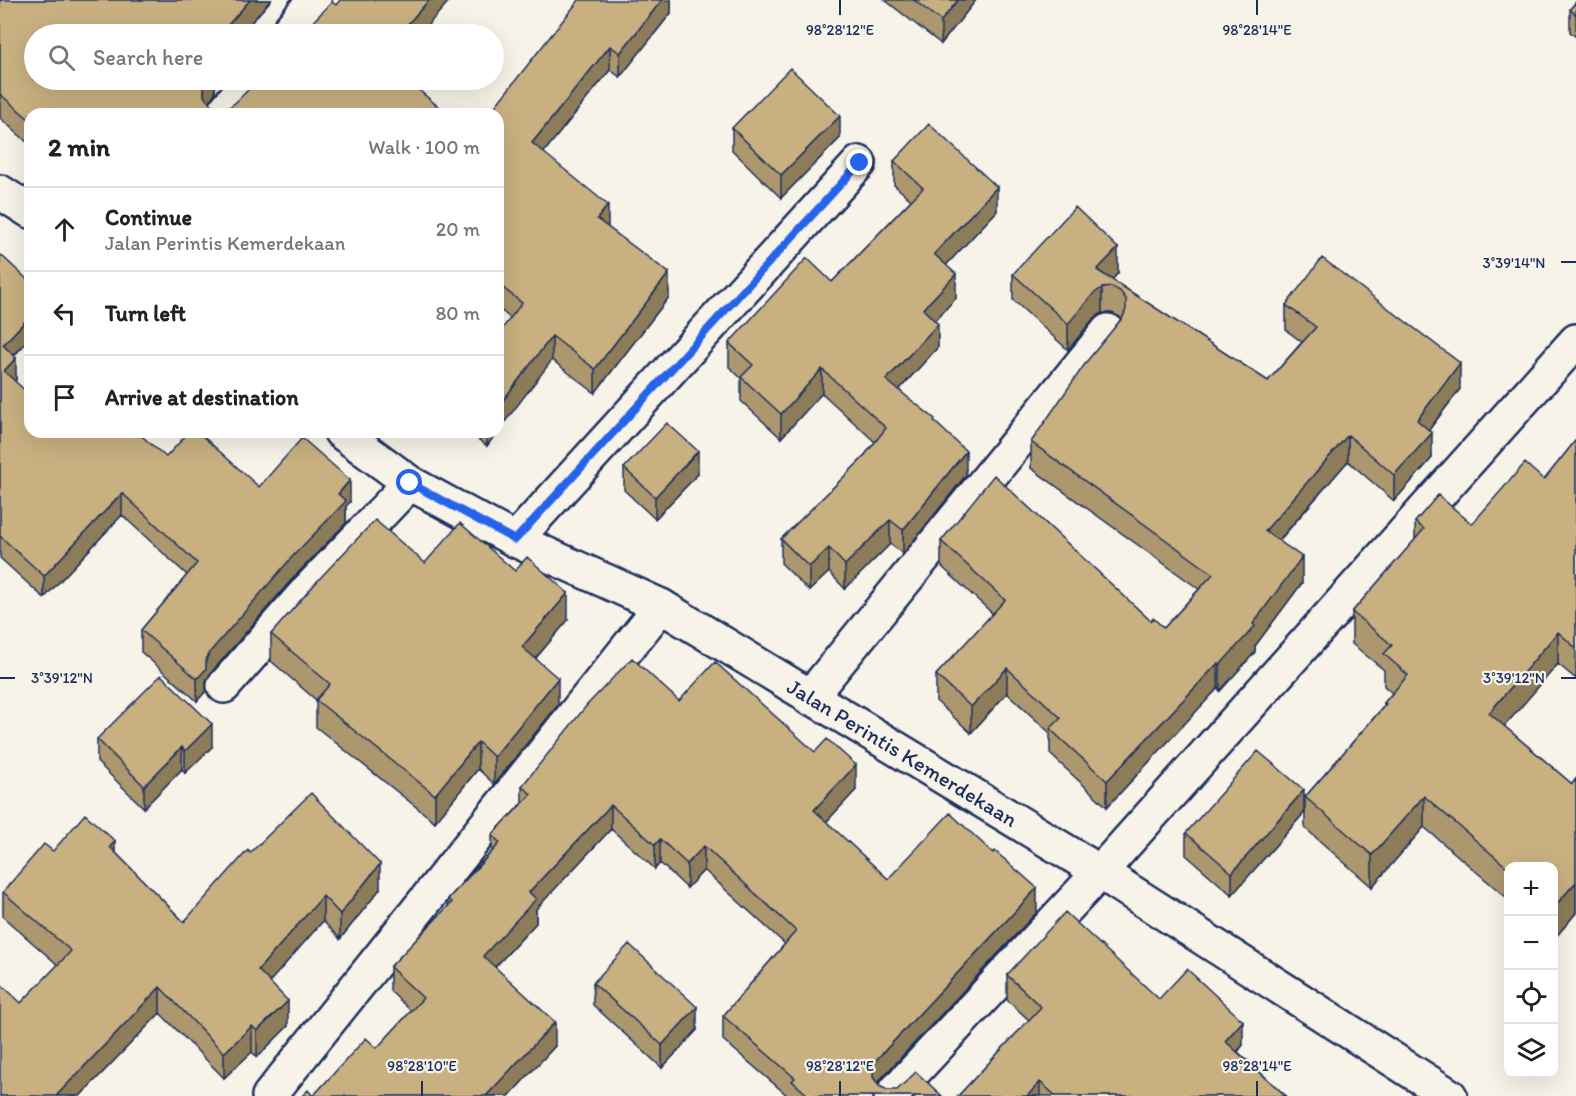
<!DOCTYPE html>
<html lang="en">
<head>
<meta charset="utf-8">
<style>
  :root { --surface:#fff; --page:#f6f6f6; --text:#222; --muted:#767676; --line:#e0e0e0 }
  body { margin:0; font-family:Itim,sans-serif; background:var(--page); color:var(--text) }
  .controls { position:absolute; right:18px; bottom:18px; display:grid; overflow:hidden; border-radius:12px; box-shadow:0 6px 24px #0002 }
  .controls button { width:54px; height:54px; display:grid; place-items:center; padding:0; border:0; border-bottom:2px solid var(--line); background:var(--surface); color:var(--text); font:30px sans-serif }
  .stop { position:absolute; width:18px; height:18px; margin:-14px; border:4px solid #2563eb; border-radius:50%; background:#fff }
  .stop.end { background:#2563eb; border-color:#fff; box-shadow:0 2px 6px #0008 }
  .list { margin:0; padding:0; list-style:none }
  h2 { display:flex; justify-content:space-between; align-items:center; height:78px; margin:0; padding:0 24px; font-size:26px }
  h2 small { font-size:20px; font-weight:400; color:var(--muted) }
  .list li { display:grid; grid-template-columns:39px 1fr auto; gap:18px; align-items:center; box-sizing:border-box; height:84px; padding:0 24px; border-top:2px solid var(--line) }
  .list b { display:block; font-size:22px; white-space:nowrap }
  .list p { margin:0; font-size:20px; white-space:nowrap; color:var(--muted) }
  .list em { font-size:20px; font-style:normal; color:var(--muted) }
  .icon { flex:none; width:33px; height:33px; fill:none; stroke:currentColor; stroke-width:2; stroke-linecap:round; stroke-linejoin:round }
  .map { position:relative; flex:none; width:1576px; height:1096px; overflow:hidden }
  .search { position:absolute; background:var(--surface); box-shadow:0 6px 24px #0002; left:24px; top:24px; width:480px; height:66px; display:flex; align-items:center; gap:15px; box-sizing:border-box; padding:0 21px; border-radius:33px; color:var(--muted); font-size:22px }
  .panel { position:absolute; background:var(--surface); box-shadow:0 6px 24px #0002; left:24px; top:108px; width:480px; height:330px; border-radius:18px }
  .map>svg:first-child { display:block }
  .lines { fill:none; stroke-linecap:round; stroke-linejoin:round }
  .minor-casing { stroke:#1b2f5e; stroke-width:38 }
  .minor { stroke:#f7f3e8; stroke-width:33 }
  .wall { fill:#ac976e; stroke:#1b2f5e; stroke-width:1.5 }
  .shaded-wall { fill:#8c7b5a; stroke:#1b2f5e; stroke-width:1.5 }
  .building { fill:#c8b080; stroke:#1b2f5e; stroke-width:1.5 }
  .route { stroke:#2563eb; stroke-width:8 }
  .ticks { fill:none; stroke:#1b2f5e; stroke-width:2 }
  .labels { text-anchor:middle; stroke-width:4.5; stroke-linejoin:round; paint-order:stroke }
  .street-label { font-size:22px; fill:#1b2f5e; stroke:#f7f3e8 }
  .ticks-label { font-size:15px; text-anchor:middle; fill:#1b2f5e; stroke:#f7f3e8; stroke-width:4.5; stroke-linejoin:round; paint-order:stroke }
</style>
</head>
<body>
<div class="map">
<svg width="1576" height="1096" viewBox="0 0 1576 1096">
  <rect width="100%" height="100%" fill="#f7f3e8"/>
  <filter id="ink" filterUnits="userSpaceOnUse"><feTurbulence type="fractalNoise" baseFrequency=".0167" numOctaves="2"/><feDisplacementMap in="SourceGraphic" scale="12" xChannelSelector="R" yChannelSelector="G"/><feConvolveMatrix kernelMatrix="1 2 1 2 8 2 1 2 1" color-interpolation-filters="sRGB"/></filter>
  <g filter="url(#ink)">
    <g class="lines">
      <defs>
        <g id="minor">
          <path d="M 286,34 L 314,0"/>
          <path d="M 222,114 L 250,80"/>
          <path d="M 0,192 L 30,211"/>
          <path id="s1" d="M 341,432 L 410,483 L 515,540 L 661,606 L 1100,872 L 1450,1096"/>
          <path d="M 515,540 L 859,163"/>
          <path d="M 224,686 L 307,591 L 410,483"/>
          <path d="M 809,698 L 1108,331"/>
          <path d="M 269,1096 L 661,606"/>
          <path d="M 891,1096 L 1100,872 L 1576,341"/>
        </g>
      </defs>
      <use href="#minor" class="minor-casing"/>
      <use href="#minor" class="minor"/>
    </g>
    <path class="wall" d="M 0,0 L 271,0 L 241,34 L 34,34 L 215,80 L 215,93 L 209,102 L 211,105 L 219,108 L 447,114 L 30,114 L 30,163 L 28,162 L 28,143 L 0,118 Z
      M 671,0 L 671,13 L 620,77 L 610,70 L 543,153 L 669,297 L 595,393 L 552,360 L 510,318 L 498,308 L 498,114 Z
      M 885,0 L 976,0 L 941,44 Z
      M 1576,2 L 1576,37 L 1570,32 L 1570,9 Z
      M 732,128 L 840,138 L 781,198 L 732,150 Z
      M 894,161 L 997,211 L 946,265 L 956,298 L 935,320 L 938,347 L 899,390 L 935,423 L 966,475 L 903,554 L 890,544 L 845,589 L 829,572 L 809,591 L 781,563 L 781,539 L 861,460 L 875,442 L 822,393 L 781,438 L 741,401 L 741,378 L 729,367 L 729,343 L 832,282 L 911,200 L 894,185 Z
      M 0,257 L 30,338 L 14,356 L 16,380 L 15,381 L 30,432 L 166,457 L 259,487 L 350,502 L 346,506 L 346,523 L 293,578 L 210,674 L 206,681 L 206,691 L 197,701 L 141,652 L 141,630 L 187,575 L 122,515 L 44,598 L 0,558 Z
      M 1118,273 L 1112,280 L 1268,381 L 1302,342 L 1286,330 L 1286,305 L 1460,389 L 1429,430 L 1432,458 L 1394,501 L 1348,461 L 1279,541 L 1302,583 L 1255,646 L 1255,652 L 1220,691 L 1218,688 L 1107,807 L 1050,754 L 1050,733 L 1007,693 L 971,733 L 936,701 L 936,675 L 993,614 L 941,566 L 941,541 L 1151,621 L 1164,628 L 1199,589 L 1031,468 L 1031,442 L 1121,319 L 1120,317 L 1112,313 L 1102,313 L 1093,319 L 1068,350 L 1013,300 L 1013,274 Z
      M 468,432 L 497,432 L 487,446 Z
      M 1576,440 L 1576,679 L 1558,664 L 1504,726 L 1572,784 L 1576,779 L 1576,913 L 1554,939 L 1554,867 L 1509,867 L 1509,901 L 1507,900 L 1507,898 L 1424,827 L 1372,887 L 1305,828 L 1305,797 L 1384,706 L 1384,703 L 1392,693 L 1384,686 L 1384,670 L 1352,644 L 1352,612 L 1415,540 L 1415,522 L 1472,524 L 1544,480 Z
      M 624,468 L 698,474 L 655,519 L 624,490 Z
      M 425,563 L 568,620 L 536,658 L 558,705 L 494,784 L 478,769 L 435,822 L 316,727 L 316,700 L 271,661 L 271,634 Z
      M 679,701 L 856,790 L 826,822 L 888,879 L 1037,912 L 877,1083 L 879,1086 L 887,1090 L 942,1096 L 788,1096 L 723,1040 L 723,1016 L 785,944 L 704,870 L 687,888 L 660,863 L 655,869 L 611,829 L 536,909 L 536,923 L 495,967 L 555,1046 L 509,1096 L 302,1096 L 313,1096 L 377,1048 L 411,1011 L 390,991 L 390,967 L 448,907 L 448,899 L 492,851 L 492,835 L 522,803 L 522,786 Z
      M 97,739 L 212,747 L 185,773 L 182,769 L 144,808 L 97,762 Z
      M 1304,813 L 1232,895 L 1186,855 L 1186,833 Z
      M 53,851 L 115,852 L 184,922 L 250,853 L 380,889 L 340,939 L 323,921 L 269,982 L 288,1026 L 257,1057 L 252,1052 L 224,1078 L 160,1013 L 80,1096 L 0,1096 L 21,1003 L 58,965 L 3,917 L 3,892 Z
      M 1007,975 L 1159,999 L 1243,1045 L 1238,1052 L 1286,1096 L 958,1096 L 1029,1020 L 1007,1000 Z
      M 593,983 L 697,1030 L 662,1068 L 593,1005 Z"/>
    <path class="shaded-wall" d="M 250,0 L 271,0 L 241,34 L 220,34 Z
      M 429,0 L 450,0 L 420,34 L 399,34 Z
      M 662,0 L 671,0 L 671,13 L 620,77 L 620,53 Z
      M 958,0 L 976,0 L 941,44 L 941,21 Z
      M 610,46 L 610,70 L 532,167 L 532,143 Z
      M 208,80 L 215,80 L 215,93 L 204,110 L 204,86 Z
      M 840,116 L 840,138 L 781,198 L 781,175 Z
      M 997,187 L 997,211 L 934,278 L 934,254 Z
      M 608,205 L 608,229 L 597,219 Z
      M 1118,248 L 1118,273 L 1105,288 L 1102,288 L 1102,313 L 1093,319 L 1068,350 L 1068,324 L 1097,270 Z
      M 669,273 L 669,297 L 595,393 L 595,369 Z
      M 956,274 L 956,298 L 923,333 L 923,309 Z
      M 30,316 L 30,338 L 3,367 L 3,345 Z
      M 938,324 L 938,347 L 886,404 L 886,380 Z
      M 552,336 L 552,360 L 498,431 L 498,407 Z
      M 16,358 L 16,380 L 4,393 L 4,371 Z
      M 1460,363 L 1460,389 L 1417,445 L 1417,420 Z
      M 822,369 L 822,393 L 781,438 L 781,414 Z
      M 487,432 L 497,432 L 487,446 Z
      M 1432,433 L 1432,458 L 1394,501 L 1394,475 Z
      M 1348,435 L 1348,461 L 1265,556 L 1265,531 Z
      M 698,451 L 698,474 L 655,519 L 655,497 Z
      M 966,451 L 966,475 L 903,554 L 903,530 Z
      M 350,480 L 350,502 L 346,506 L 346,523 L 293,578 L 210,674 L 206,681 L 206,691 L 197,701 L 197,679 L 210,652 Z
      M 122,493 L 122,515 L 44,598 L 44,576 Z
      M 890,520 L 890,544 L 845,589 L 845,565 Z
      M 829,548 L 829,572 L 809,591 L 809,567 Z
      M 1302,557 L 1302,583 L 1255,646 L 1255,652 L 1220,691 L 1220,665 Z
      M 568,593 L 568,620 L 522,674 L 522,647 Z
      M 1558,632 L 1558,664 L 1489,744 L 1489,713 Z
      M 1218,663 L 1218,688 L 1107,807 L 1107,781 Z
      M 1007,668 L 1007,693 L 971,733 L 971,707 Z
      M 558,678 L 558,705 L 494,784 L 494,757 Z
      M 212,724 L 212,747 L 185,773 L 185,751 Z
      M 478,742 L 478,769 L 435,822 L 435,795 Z
      M 182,747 L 182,769 L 144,808 L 144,786 Z
      M 856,765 L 856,790 L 814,835 L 814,810 Z
      M 1304,790 L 1304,813 L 1232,895 L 1232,873 Z
      M 1424,796 L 1424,827 L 1372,887 L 1372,855 Z
      M 611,805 L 611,829 L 536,909 L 536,923 L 483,980 L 483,956 L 529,892 Z
      M 660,839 L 660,863 L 655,869 L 655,845 Z
      M 115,841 L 115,866 L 110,847 Z
      M 704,846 L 704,870 L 687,888 L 687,864 Z
      M 380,864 L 380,889 L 340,939 L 340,914 Z
      M 1576,882 L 1576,913 L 1554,939 L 1554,907 Z
      M 1037,888 L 1037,912 L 877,1083 L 873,1091 L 873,1067 L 877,1059 Z
      M 323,896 L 323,921 L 258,995 L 258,970 Z
      M 160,987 L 160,1013 L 80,1096 L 56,1096 Z
      M 288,1001 L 288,1026 L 257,1057 L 257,1031 Z
      M 697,1007 L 697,1030 L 662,1068 L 662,1045 Z
      M 1243,1021 L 1243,1045 L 1225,1065 L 1225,1041 Z
      M 555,1022 L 555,1046 L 509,1096 L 486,1096 Z
      M 252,1026 L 252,1052 L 224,1078 L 224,1053 Z
      M 1040,1082 L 1040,1096 L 1027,1096 Z"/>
    <path class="building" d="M 0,0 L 250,0 L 220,34 L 34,34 L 34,80 L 208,80 L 204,86 L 204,96 L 211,105 L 219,108 L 229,107 L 236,102 L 258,80 L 407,80 L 447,114 L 30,114 L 30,120 L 0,94 Z
      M 340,0 L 429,0 L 399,34 L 301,34 L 332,2 L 336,5 Z
      M 579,0 L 662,0 L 620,53 L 610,46 L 532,143 L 608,205 L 597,219 L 669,273 L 595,369 L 552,336 L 498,407 L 498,334 L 522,303 L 498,284 L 498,114 L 489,114 Z
      M 914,0 L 958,0 L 941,21 Z
      M 1576,2 L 1576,15 L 1570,9 Z
      M 790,68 L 840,116 L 781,175 L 732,128 Z
      M 929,124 L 997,187 L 934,254 L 956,274 L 923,309 L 938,324 L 886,380 L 935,419 L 934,421 L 966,451 L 903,530 L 890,520 L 845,565 L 829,548 L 809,567 L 781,539 L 861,460 L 886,428 L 822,369 L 781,414 L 741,377 L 753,365 L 729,343 L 807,258 L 832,282 L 923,188 L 894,161 Z
      M 1075,207 L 1118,248 L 1097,270 L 1268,381 L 1316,327 L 1286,305 L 1322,258 L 1460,363 L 1417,420 L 1432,433 L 1394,475 L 1348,435 L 1265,531 L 1302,557 L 1253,624 L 1255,626 L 1220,665 L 1218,663 L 1107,781 L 1050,729 L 1061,718 L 1007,668 L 971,707 L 936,675 L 1005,600 L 941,541 L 994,475 L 1151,621 L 1153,618 L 1164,628 L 1213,574 L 1031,442 L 1087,361 L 1123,317 L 1126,309 L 1126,299 L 1120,291 L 1112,287 L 1102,288 L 1093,294 L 1068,324 L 1013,274 Z
      M 1,255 L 30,282 L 30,316 L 3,345 L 16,358 L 4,371 L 30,395 L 30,432 L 137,432 L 166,457 L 189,432 L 198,432 L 259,487 L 302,438 L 350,480 L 338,494 L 346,501 L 293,556 L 210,652 L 206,660 L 206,669 L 197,679 L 141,630 L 197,563 L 122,493 L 44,576 L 0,536 L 0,257 Z
      M 667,423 L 698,451 L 655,497 L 624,468 Z
      M 1576,440 L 1576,648 L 1558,632 L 1489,713 L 1572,784 L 1576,779 L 1576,882 L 1554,907 L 1554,867 L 1509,867 L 1509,870 L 1507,869 L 1508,868 L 1424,796 L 1372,855 L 1305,797 L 1386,704 L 1384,703 L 1408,675 L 1384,654 L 1392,645 L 1352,612 L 1424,529 L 1415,522 L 1438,495 L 1472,524 L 1525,463 L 1544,480 Z
      M 375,520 L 425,563 L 460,523 L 515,571 L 527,557 L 568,593 L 522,647 L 558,678 L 494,757 L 478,742 L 435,795 L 316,700 L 330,684 L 271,634 L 321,577 Z
      M 632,658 L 679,701 L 715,662 L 815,752 L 827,739 L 856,765 L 814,810 L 888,879 L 950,813 L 993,853 L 995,851 L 1037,888 L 877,1059 L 873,1067 L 873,1077 L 879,1086 L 887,1090 L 897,1090 L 916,1072 L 942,1096 L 809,1096 L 792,1081 L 795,1078 L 723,1016 L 796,931 L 704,846 L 687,864 L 660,839 L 655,845 L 611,805 L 529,892 L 536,899 L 483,956 L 555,1022 L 486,1096 L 302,1096 L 308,1090 L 313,1096 L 366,1038 L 377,1048 L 423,998 L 390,967 L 452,902 L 448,899 L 500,843 L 492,835 L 531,794 L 522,786 L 587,705 Z
      M 161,675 L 212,724 L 185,751 L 182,747 L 144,786 L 97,739 Z
      M 1258,751 L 1304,790 L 1232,873 L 1186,833 Z
      M 311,793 L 380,864 L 340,914 L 323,896 L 258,970 L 288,1001 L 257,1031 L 252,1026 L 224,1053 L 160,987 L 56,1096 L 0,1096 L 0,983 L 21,1003 L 71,951 L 3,892 L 44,844 L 53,851 L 85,814 L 115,841 L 110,847 L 184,922 L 248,850 L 250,853 Z
      M 1065,912 L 1159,999 L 1187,969 L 1243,1021 L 1225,1041 L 1286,1096 L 1056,1096 L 1040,1082 L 1027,1096 L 958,1096 L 1041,1007 L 1007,975 Z
      M 629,944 L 697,1007 L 662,1045 L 593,983 Z"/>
  </g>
  <g class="lines" filter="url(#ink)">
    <path class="route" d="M 410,483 L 515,540 L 860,163"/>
  </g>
  <path class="ticks" d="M 840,0 L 840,15M 1257,0 L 1257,15M 1561,262 L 1576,262M 0,678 L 15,678M 1561,678 L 1576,678M 422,1081 L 422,1096M 840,1081 L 840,1096M 1257,1081 L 1257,1096"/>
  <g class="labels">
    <g class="street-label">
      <text dy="8" stroke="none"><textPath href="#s1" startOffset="648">Jalan Perintis Kemerdekaan</textPath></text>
    </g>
  </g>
  <g class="ticks-label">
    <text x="840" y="35">98°28'12"E</text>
    <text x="1257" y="35">98°28'14"E</text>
    <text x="1514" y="268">3°39'14"N</text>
    <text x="62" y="683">3°39'12"N</text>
    <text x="1514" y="683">3°39'12"N</text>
    <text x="422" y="1071">98°28'10"E</text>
    <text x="840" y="1071">98°28'12"E</text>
    <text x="1257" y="1071">98°28'14"E</text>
  </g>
</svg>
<div class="controls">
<button>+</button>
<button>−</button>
<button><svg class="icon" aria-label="locate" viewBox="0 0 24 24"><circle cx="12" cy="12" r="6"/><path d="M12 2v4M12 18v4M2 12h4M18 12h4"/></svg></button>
<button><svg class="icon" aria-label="layers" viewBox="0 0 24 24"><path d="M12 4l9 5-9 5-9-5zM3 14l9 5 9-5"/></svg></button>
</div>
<div class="stop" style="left:410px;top:483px"></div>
<div class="stop end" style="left:860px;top:163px"></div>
<div class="search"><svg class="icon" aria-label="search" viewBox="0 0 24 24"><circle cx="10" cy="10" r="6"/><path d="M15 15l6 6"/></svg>Search here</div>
<section class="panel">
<h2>2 min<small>Walk · 100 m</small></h2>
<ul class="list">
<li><svg class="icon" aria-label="ahead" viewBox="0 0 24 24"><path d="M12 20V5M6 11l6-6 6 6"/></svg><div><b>Continue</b><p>Jalan Perintis Kemerdekaan</p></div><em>20 m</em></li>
<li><svg class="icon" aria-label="left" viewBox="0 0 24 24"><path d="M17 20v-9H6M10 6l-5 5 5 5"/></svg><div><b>Turn left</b></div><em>80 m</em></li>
<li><svg class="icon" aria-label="arrive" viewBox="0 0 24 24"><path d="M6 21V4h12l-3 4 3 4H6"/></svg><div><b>Arrive at destination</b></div></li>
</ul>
</section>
</div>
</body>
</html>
